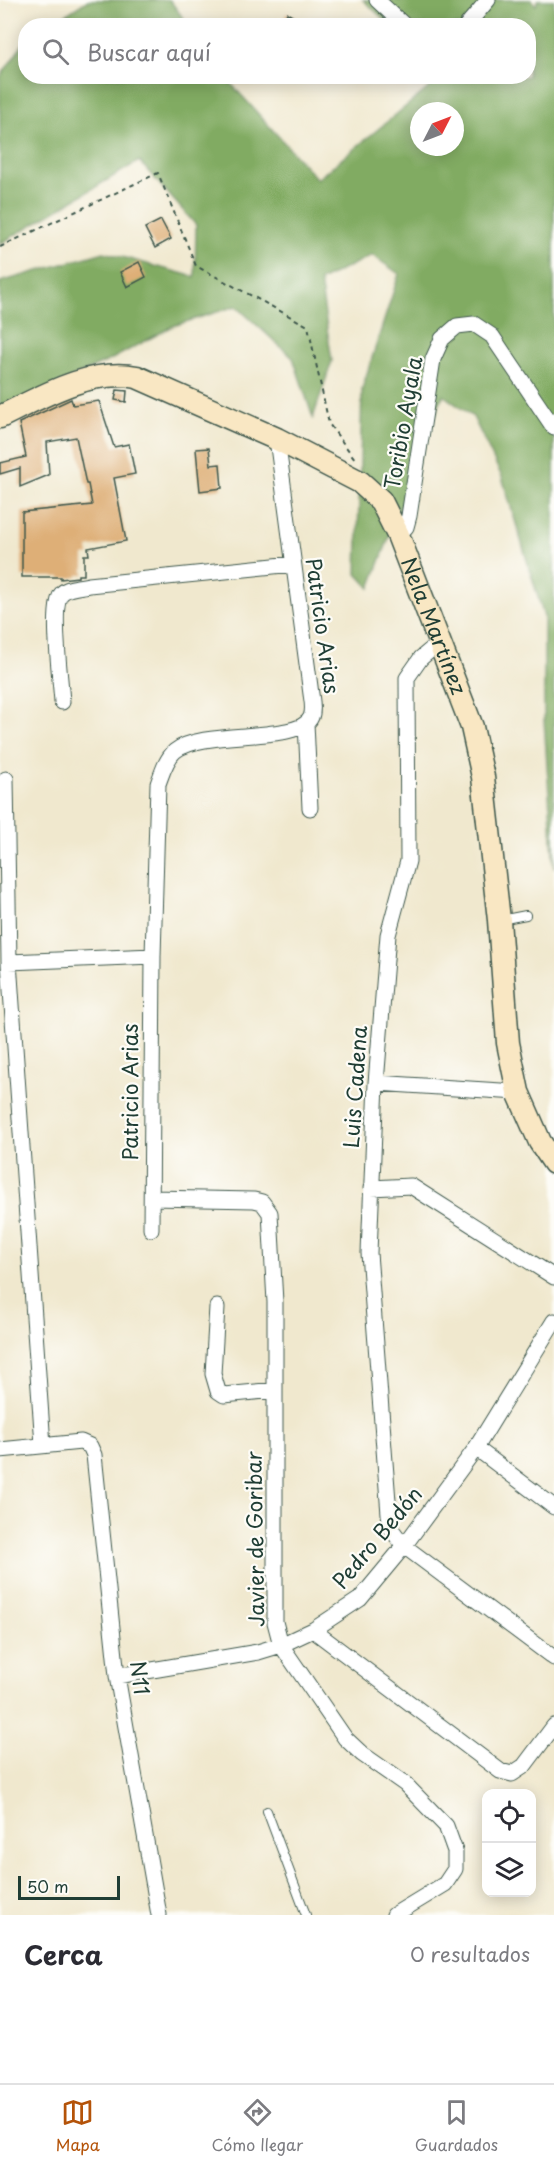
<!DOCTYPE html>
<html lang="es">
<head>
<meta charset="utf-8">
<style>
  :root { --surface:#fff; --page:#f7f7f7; --text:#2b2b33; --muted:#7c7c81; --line:#e1e1e2; --accent:#b45309 }
  body { margin:0; font-family:"Playpen Sans",sans-serif; background:var(--page); color:var(--text) }
  .controls { position:absolute; right:18px; bottom:18px; display:grid; overflow:hidden; border-radius:12px; box-shadow:0 3px 15px #0003 }
  .controls button { width:54px; height:54px; display:grid; place-items:center; padding:0; border:0; border-bottom:2px solid var(--line); background:var(--surface); color:var(--text); font:30px sans-serif }
  .compass { position:absolute; left:410px; top:102px; width:54px; height:54px; border-radius:50%; background:var(--surface); box-shadow:0 3px 15px #0003; rotate:48deg }
  .scale { position:absolute; left:18px; bottom:15px; width:102px; box-sizing:border-box; padding-left:6px; border:3px solid #1f3d34; border-top:0; font-size:16px; line-height:21px; white-space:nowrap; color:#1f3d34; -webkit-text-stroke:4px #fdfcf7; paint-order:stroke }
  .list { margin:0; padding:0; list-style:none }
  h2 { display:flex; justify-content:space-between; align-items:center; height:78px; margin:0; padding:0 24px; font-size:26px }
  h2 small { font-size:20px; font-weight:400; color:var(--muted) }
  .icon { flex:none; width:33px; height:33px; fill:none; stroke:currentColor; stroke-width:2; stroke-linecap:round; stroke-linejoin:round }
  .map { position:relative; flex:none; width:554px; height:1915px; overflow:hidden }
  .search { position:absolute; background:var(--surface); box-shadow:0 3px 15px #0003; left:18px; right:18px; top:18px; height:66px; display:flex; align-items:center; gap:15px; box-sizing:border-box; padding:0 21px; border-radius:24px; color:var(--muted); font-size:22px }
  .sheet { height:168px; background:var(--surface) }
  nav { display:flex; justify-content:space-around; align-items:center; box-sizing:border-box; height:84px; border-top:2px solid var(--line); background:var(--surface); font-size:16px; color:var(--muted) }
  nav a { display:grid; justify-items:center; gap:3px }
  nav .on { color:var(--accent) }
  .map>svg:first-child { display:block }
  .forest { fill:#81ab62; stroke:#50744b; stroke-width:1.5; fill-rule:evenodd }
  .building { fill:#deaf77 }
  .lines { fill:none; stroke-linecap:round; stroke-linejoin:round }
  .service-casing { stroke:#3e574b; stroke-width:10 }
  .minor-casing { stroke:#3e574b; stroke-width:17 }
  .secondary-casing { stroke:#3e574b; stroke-width:25 }
  .path { stroke:#3e574b; stroke-width:2; stroke-dasharray:4.5 4.5; stroke-linecap:butt }
  .service { stroke:#fff; stroke-width:8 }
  .minor { stroke:#fff; stroke-width:15 }
  .secondary { stroke:#f9e7c3; stroke-width:22 }
  .labels { text-anchor:middle; stroke-width:4.5; stroke-linejoin:round; paint-order:stroke }
  .street-label { font-size:21px; fill:#1f3d34; stroke:#fdfcf7 }
</style>
</head>
<body>
<div class="map">
<svg width="554" height="1915" viewBox="0 0 554 1915">
  <rect width="100%" height="100%" fill="#fdfcf7"/>
  <filter id="ink" filterUnits="userSpaceOnUse"><feTurbulence type="fractalNoise" baseFrequency=".0167" numOctaves="2"/><feDisplacementMap in="SourceGraphic" scale="12" xChannelSelector="R" yChannelSelector="G"/><feConvolveMatrix kernelMatrix="1 2 1 2 8 2 1 2 1" color-interpolation-filters="sRGB"/></filter>
  <filter id="wash" filterUnits="userSpaceOnUse"><feTurbulence type="fractalNoise" baseFrequency=".008" numOctaves="4" result="noise"/><feDisplacementMap in="SourceGraphic" scale="24" xChannelSelector="R" yChannelSelector="G"/><feGaussianBlur stdDeviation="1.35" result="paint"/><feColorMatrix in="noise" values="0 0 0 0 0 0 0 0 0 0 0 0 0 0 0 0 0 1.4 0 .05"/><feComposite in="paint" operator="in"/></filter>
  <g filter="url(#wash)">
    <rect width="100%" height="100%" fill="#f0e8ce"/>
    <path class="forest" d="M 88,0 L 170,0 L 188,25 L 50,25 Z
      M 363,0 L 531,0 L 536,5 L 538,0 L 554,0 L 554,869 L 544,720 L 544,617 L 502,477 L 473,417 L 443,395 L 370,588 L 357,574 L 362,389 L 399,274 L 372,255 L 320,281 L 332,361 L 313,418 L 293,358 L 236,306 L 173,326 L 110,360 L 0,410 L 0,282 L 104,252 L 195,277 L 196,225 L 139,161 L 0,244 L 0,77 L 23,44 L 25,42 L 26,76 L 225,77 L 317,179 L 442,77 L 528,76 L 528,26 L 390,25 ZM 419,111 L 455,111 L 455,147 L 419,147 Z"/>
    <g id="blocks">
      <path class="building" d="M 287,13 L 309,26 L 280,26 Z
        M 161,220 L 171,239 L 155,248 L 145,228 Z
        M 139,262 L 146,277 L 127,287 L 120,272 Z
        M 117,390 L 127,391 L 126,402 L 115,400 Z
        M 71,399 L 73,405 L 99,401 L 114,447 L 129,444 L 135,474 L 114,478 L 126,541 L 88,548 L 89,555 L 84,555 L 84,575 L 78,575 L 78,577 L 61,579 L 61,577 L 22,577 L 22,512 L 92,505 L 88,484 L 86,484 L 76,437 L 47,442 L 49,475 L 20,487 L 20,468 L 0,474 L 0,463 L 26,457 L 19,423 Z
        M 209,448 L 211,465 L 220,464 L 222,488 L 200,491 L 196,449 Z"/>
    </g>
  </g>
  <g filter="url(#ink)">
    <use href="#blocks" fill-opacity="0" stroke="#3e574b" stroke-width="1.5"/>
    <g class="lines">
      <defs>
        <path id="service" d="M 500,920 L 526,915
          M 267,1811 L 306,1915"/>
        <path id="minor" d="M 377,0 L 405,26
          M 466,26 L 488,0
          M 398,535 L 406,527 L 409,516 L 433,359 L 442,339 L 457,326 L 474,324 L 492,336 L 554,428
          M 440,642 L 421,658 L 407,678 L 408,861 L 388,935 L 376,1083 L 369,1253 L 389,1514 L 392,1530 L 404,1546 L 554,1658
          M 62,702 C 61,683 50,604 62,593 C 68,587 81,587 89,585 L 293,564
          M 306,723 L 310,808
          M 6,779 L 9,962 L 43,1445
          M 9,962 L 153,956 L 158,784 C 162,773 166,759 175,751 C 203,728 300,744 311,717 C 314,710 312,701 311,694 L 277,439
          M 376,1083 L 518,1092
          M 371,1188 L 411,1186 L 554,1277
          M 152,1198 L 254,1200 L 262,1202 L 270,1213 L 275,1302 L 275,1622 L 281,1645 L 345,1738 L 362,1754 L 405,1784 L 446,1826 L 455,1851 L 455,1869 L 445,1884 L 394,1915
          M 151,1229 L 153,956
          M 217,1307 L 213,1374 L 218,1391 L 224,1395 L 275,1390
          M 476,1448 L 554,1507
          M 0,1450 L 81,1442 L 90,1446 L 94,1455 L 117,1676 L 159,1915
          M 313,1630 L 500,1771 L 512,1774 L 524,1766 L 554,1726
          M 117,1676 L 258,1652 L 281,1645 L 313,1630 L 360,1599 L 404,1546 L 476,1448 L 554,1321"/>
        <g id="secondary">
          <path id="s1" d="M 0,417 C 41,397 89,368 137,377 L 277,439 L 360,482 L 381,501 L 398,535 L 472,727 L 483,777 L 499,920 L 508,1043 L 518,1092 L 540,1142 L 554,1163"/>
        </g>
      </defs>
      <use href="#service" class="service-casing"/>
      <use href="#minor" class="minor-casing"/>
      <use href="#secondary" class="secondary-casing"/>
      <path class="path" d="M 0,247 L 158,173 L 196,266 L 308,326 L 329,424 L 355,459
        M 382,476 L 399,481"/>
      <use href="#service" class="service"/>
      <use href="#minor" class="minor"/>
      <use href="#secondary" class="secondary"/>
    </g>
  </g>
  <g class="labels">
    <g class="street-label">
      <text transform="translate(404 423) rotate(-80)" y="7">Toribio Ayala</text>
      <text transform="translate(322 626) rotate(82)" y="7">Patricio Arias</text>
      <text dy="7" stroke="none"><textPath href="#s1" startOffset="556">Nela Martínez</textPath></text>
      <text transform="translate(356 1087) rotate(-86)" y="7">Luis Cadena</text>
      <text transform="translate(131 1092) rotate(-90)" y="7">Patricio Arias</text>
      <text transform="translate(378 1538) rotate(-50)" y="7">Pedro Bedón</text>
      <text transform="translate(256 1539) rotate(-91)" y="7">Javier de Goribar</text>
      <text transform="translate(139 1678) rotate(82)" y="7">N11</text>
    </g>
  </g>
</svg>
<div class="controls">
<button><svg class="icon" aria-label="locate" viewBox="0 0 24 24"><circle cx="12" cy="12" r="6"/><path d="M12 2v4M12 18v4M2 12h4M18 12h4"/></svg></button>
<button><svg class="icon" aria-label="layers" viewBox="0 0 24 24"><path d="M12 4l9 5-9 5-9-5zM3 14l9 5 9-5"/></svg></button>
</div>
<svg class="compass" viewBox="-18 -18 36 36"><path d="M0-13l5 13h-10z" fill="#e53935"/><path d="M0 13l5-13h-10z" fill="#7c7c81"/></svg>
<div class="scale">50 m</div>
<div class="search"><svg class="icon" aria-label="search" viewBox="0 0 24 24"><circle cx="10" cy="10" r="6"/><path d="M15 15l6 6"/></svg>Buscar aquí</div>
</div>
<section class="sheet">
<h2>Cerca<small>0 resultados</small></h2>
<ul class="list">
</ul>
</section>
<nav>
<a class="on"><svg class="icon" aria-label="map" viewBox="0 0 24 24"><path d="M3 6l6-2 6 2 6-2v14l-6 2-6-2-6 2zM9 4v14M15 6v14"/></svg>Mapa</a>
<a><svg class="icon" aria-label="directions" viewBox="0 0 24 24"><path d="M12 3l9 9-9 9-9-9zM9 14v-3h6M13 9l2 2-2 2"/></svg>Cómo llegar</a>
<a><svg class="icon" aria-label="saved" viewBox="0 0 24 24"><path d="M7 4h10v16l-5-4-5 4z"/></svg>Guardados</a>
</nav>
</body>
</html>
